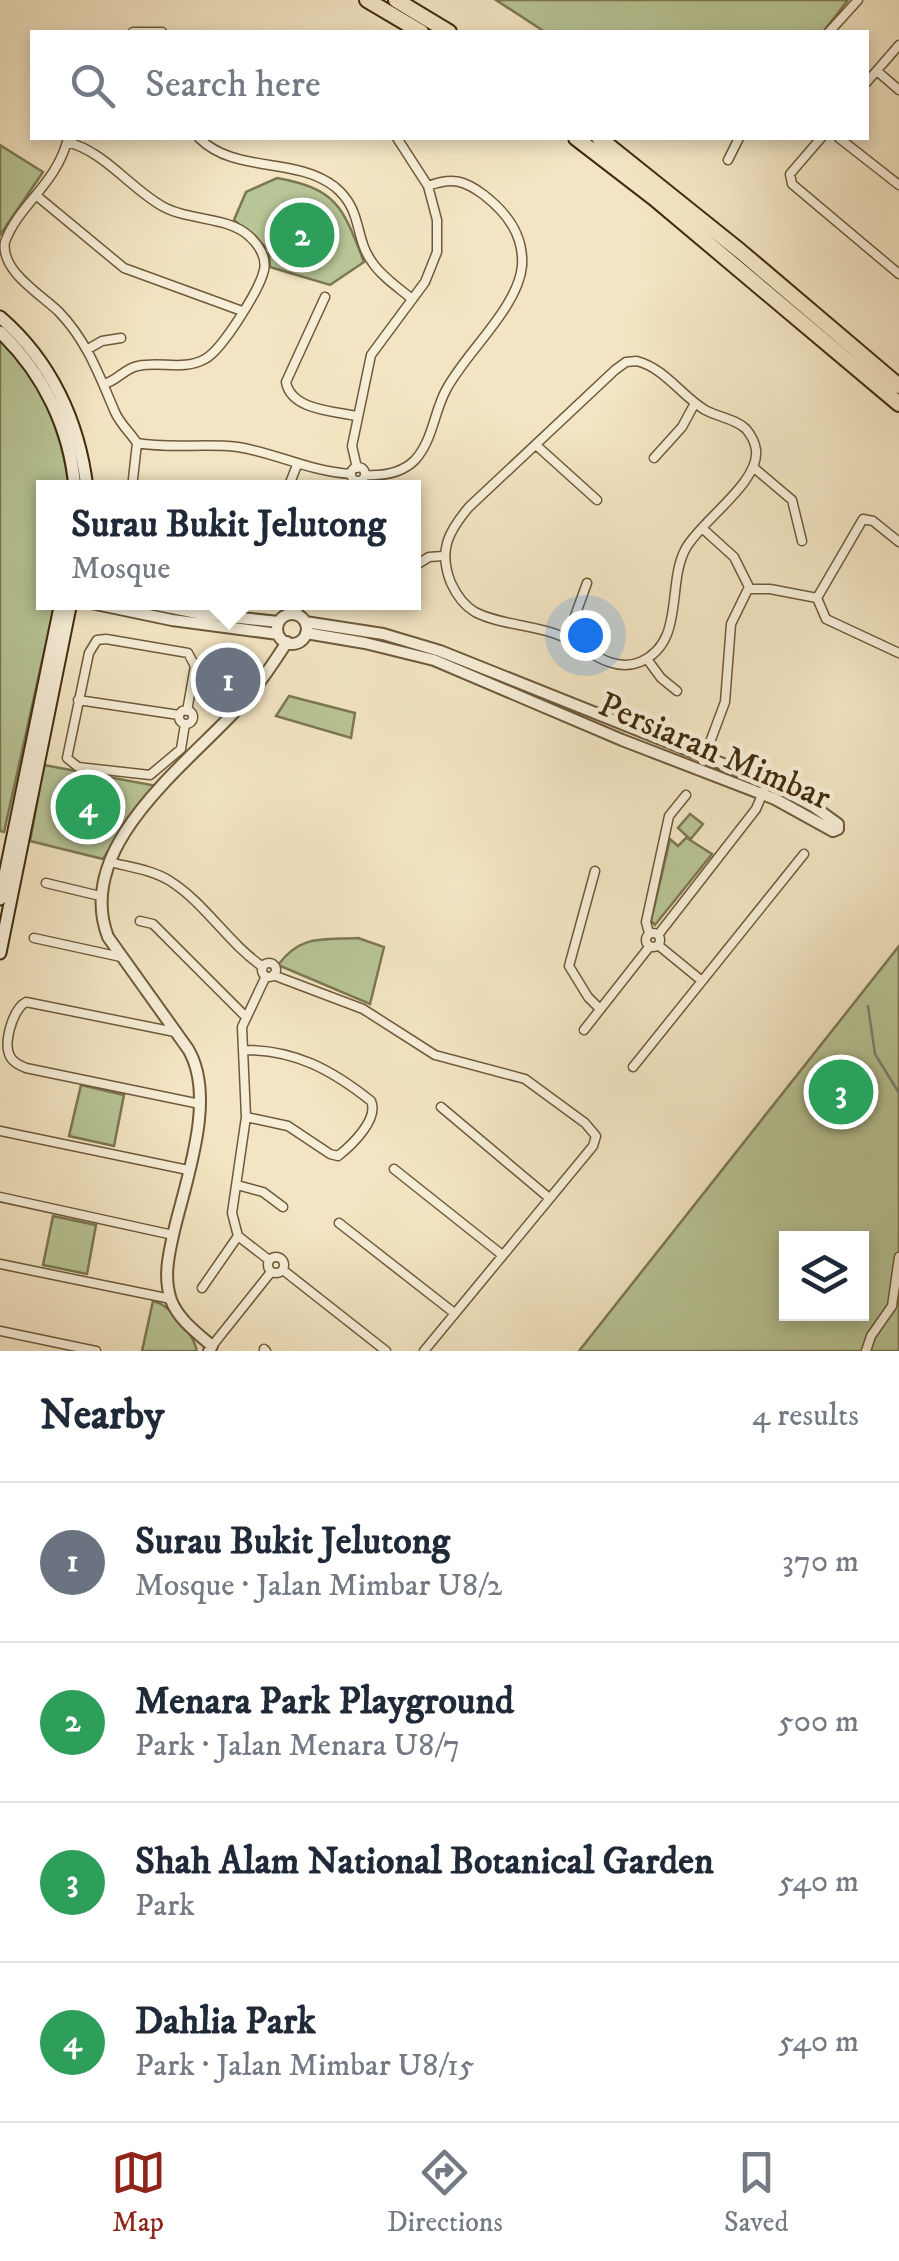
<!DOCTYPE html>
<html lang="en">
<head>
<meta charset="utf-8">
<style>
  :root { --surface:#fff; --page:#f6f6f7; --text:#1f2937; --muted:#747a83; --line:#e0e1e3; --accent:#8f2418 }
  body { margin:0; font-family:"IM FELL DW Pica",serif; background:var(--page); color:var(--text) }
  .controls { position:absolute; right:30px; bottom:30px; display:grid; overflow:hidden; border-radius:0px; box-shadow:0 5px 15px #0003 }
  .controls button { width:90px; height:90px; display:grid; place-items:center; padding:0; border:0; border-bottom:2px solid var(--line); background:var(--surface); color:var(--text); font:50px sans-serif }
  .you { position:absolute; left:585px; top:635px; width:35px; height:35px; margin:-25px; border:8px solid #fff; border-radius:50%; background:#1a73e8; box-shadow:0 0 0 15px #1a73e833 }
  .badge { display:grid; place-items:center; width:65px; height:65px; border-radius:50%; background:var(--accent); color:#fff; font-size:32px; font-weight:700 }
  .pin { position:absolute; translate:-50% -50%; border:5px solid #fff; box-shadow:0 2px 10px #0006 }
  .popup { position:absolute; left:36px; top:480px; width:385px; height:130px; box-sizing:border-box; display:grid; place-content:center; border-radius:0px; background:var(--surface); filter:drop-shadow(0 2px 8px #0005); font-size:32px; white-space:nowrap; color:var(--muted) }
  .popup b { font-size:38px; color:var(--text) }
  .popup::after { content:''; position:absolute; left:50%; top:100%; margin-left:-20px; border:20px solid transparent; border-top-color:var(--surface) }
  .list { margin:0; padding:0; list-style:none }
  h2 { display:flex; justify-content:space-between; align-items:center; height:130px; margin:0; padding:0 40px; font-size:42px }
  h2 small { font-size:32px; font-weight:400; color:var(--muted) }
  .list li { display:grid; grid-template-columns:65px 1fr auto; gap:30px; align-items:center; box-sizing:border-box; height:160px; padding:0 40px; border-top:2px solid var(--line) }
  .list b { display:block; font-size:38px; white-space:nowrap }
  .list p { margin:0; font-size:32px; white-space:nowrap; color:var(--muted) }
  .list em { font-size:32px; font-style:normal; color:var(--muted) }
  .icon { flex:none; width:55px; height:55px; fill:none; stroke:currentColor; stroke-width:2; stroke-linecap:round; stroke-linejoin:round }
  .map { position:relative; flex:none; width:899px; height:1351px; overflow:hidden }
  .search { position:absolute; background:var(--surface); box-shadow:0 5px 15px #0003; left:30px; right:30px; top:30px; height:110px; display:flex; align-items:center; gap:25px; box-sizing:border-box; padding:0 35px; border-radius:0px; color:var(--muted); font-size:38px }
  .sheet { height:770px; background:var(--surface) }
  nav { display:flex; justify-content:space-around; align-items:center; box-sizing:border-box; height:140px; border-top:2px solid var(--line); background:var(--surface); font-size:28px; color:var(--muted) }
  nav a { display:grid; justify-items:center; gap:5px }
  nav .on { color:var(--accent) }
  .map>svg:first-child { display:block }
  .green { fill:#b8c596; stroke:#7c7852; stroke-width:2.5; fill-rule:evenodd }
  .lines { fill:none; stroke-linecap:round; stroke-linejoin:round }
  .stream { stroke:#798377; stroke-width:2.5 }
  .minor-casing { stroke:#6e5a3a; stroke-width:11 }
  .tertiary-casing { stroke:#6e5a3a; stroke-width:14 }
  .secondary-casing { stroke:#412c0d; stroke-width:15 }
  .motorway-casing { stroke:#412c0d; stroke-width:18 }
  .minor { stroke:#f7eed8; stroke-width:8 }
  .tertiary { stroke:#f7eed8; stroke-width:10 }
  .secondary { stroke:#f7eed8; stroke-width:11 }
  .motorway { stroke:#f3e5c3; stroke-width:14 }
  .labels { text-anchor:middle; stroke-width:9; stroke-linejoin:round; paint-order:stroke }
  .street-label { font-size:35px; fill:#412c0d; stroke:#f7eed8 }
</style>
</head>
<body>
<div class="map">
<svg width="899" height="1351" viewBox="0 0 899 1351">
  <rect width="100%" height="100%" fill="#f3e5c3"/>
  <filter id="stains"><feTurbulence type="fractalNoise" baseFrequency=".002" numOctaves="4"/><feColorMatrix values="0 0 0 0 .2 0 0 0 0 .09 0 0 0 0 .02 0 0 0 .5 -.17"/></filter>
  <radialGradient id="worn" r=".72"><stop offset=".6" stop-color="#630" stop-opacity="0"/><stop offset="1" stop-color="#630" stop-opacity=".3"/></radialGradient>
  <path class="green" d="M 496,0 L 848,0 L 823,32 L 545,32 Z
    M 0,145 L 43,172 L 0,235 Z
    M 277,178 C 338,189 343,208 364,262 L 330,285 L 270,267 L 269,250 L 234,220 L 246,192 Z
    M 0,339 C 41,379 62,432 69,487 L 43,488 L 43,602 L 55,603 L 4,832 L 0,831 Z
    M 289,696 L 355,713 L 351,738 L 276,716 Z
    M 44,765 L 157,786 L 122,828 L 103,859 L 30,841 Z
    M 690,814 L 703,824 L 690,840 L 712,854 L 655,925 L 651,921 L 670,839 L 678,846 L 686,838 L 690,839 L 678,828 Z
    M 358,938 L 384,947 L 370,1004 L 278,965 C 301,934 323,940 358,938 Z
    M 899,946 L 899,1351 L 579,1351 ZM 786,1238 L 862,1238 L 862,1314 L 786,1314 Z
    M 81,1085 L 124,1095 L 114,1146 L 69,1136 Z
    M 53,1216 L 96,1225 L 87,1274 L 43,1265 Z
    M 153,1301 C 171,1305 193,1333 197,1351 L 142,1351 Z"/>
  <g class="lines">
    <path class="stream" d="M 868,1006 L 875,1054 L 899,1093"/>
    <defs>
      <path id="minor" d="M 133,32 L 162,32
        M 829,32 L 858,0
        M 877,71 L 899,90
        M 866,83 L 899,45
        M 68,138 C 57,184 18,205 5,242 C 0,271 42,295 59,312 C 87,341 99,375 115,412 C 120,424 130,432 137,443 C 171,449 204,443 238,447 C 277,453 307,471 351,474
        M 199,138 C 235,174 295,156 335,187 C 363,210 354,237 372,262 C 382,277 399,288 412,299
        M 821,138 L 790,174 L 792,184 L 899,274
        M 839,138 L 899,185
        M 67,142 C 104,151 130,188 162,206 C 188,221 227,216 249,236 C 258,244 267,257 264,270 C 260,289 222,350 205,359 C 183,371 161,361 138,366 C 125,368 117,381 104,384
        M 728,160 L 739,138
        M 37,196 L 124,268 L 242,311
        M 325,297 L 286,382 C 291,410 333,411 356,416
        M 88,349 L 102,341 L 121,338
        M 637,361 C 664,368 682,396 705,410 C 718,417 736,419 746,429 C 751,435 755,442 756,450 C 760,482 702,520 686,548 C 666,583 686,643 640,662 C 609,675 582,643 556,634 C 531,625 498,624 475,612 C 463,605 456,594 451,583 C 438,551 448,532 469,507 L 615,370 L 626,362 Z
        M 536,445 L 597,500
        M 654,458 L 682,427 L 695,403
        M 753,467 L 792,500 L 802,541
        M351 474a7 7 0 1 1 14 0a7 7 0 1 1-14 0Z
        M 357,468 L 352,446 L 371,355 L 425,282 L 437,252 L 437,220 L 428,186 L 397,138
        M 365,475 C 382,476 402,473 415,460 C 433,440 434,412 446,390 C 465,353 518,308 522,266 C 524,235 507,213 484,195 C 464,180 452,177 428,186
        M 132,488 L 137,443
        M 288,488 L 297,465
        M 702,528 L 734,557 L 749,587 L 731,624 L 725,702 L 703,761
        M 413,567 L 429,557 L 443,556
        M 749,589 L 770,589 L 817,598 L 826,619 L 899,653
        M 817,598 L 863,519 L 873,521 L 899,542
        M 297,615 L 298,602
        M 567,638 L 587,583
        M 647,659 L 661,678 L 677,691
        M 78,700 L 179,715
        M179 717a7 7 0 1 1 14 0a7 7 0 1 1-14 0Z
        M 185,724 L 181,749 L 150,775 L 78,767 L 67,758 L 89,653 L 97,640 L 106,639 L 188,653 L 195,666 L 187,711
        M 110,862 C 129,867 153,870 170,881 C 205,903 228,943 263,967
        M 595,871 L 569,966 L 588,997 L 600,1009
        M 46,883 L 100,896
        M 140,921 L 153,924 L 245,1016
        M646 940a7 7 0 1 1 14 0a7 7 0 1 1-14 0Z
        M 649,933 L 646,922 L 669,816 L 686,795
        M 658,935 L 756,809 L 764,790
        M 34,938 L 121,957
        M 658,945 L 702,981
        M262 970a7 7 0 1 1 14 0a7 7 0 1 1-14 0Z
        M 273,975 L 363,1009 L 435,1055 L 525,1079 L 585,1123 L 596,1136 L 593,1146 L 424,1351
        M 266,976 L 242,1027 L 246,1117 L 232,1213 L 238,1236 L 269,1260
        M 584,1030 L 650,946
        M 175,1032 L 26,1002 C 13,1009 2,1044 11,1058 C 15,1064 20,1065 26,1068 L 200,1104
        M 243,1050 C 294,1049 332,1070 371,1101 C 379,1119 352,1145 338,1156 L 330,1154 L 288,1126 L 246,1117
        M 633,1067 L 804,854
        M 441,1107 L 548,1197
        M 0,1131 L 188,1170
        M 394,1169 L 501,1254
        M 237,1185 L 263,1192 L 283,1207
        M 0,1197 L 173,1235
        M 339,1223 L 453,1312
        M268 1265a8 8 0 1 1 16 0a8 8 0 1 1-16 0Z
        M 0,1264 L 171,1299
        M 283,1270 L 386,1351
        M 202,1288 L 238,1236
        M 0,1331 L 96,1351
        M 212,1346 L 271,1272
        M 264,1349 L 266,1351
        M 866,1351 L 871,1336 L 892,1306 L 899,1257"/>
      <path id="tertiary" d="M 86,602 L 172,620 L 278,634
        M 142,602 L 202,614 L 279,622
        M277 629a15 15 0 1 1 30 0a15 15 0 1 1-30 0Z
        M 305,622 L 383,634 L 440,651 L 768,782 L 813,806 L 838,824 L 838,829
        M 306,633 L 365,643 L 434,660 L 622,740 L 775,799 L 833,831 L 838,829
        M 209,1351 L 212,1346 C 197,1333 178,1319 171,1300 C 163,1277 169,1253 174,1231 C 186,1180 217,1097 188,1049 L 108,937 C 73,846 188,764 242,704 C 259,685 273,664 287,642"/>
      <path id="secondary" d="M 0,317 C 51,361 79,421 87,488
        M 0,332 C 43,373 70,428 75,488
        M 0,899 L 61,602
        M 0,953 L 71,602"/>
      <path id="motorway" d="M 367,0 L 421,32
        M 396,0 L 449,32
        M 576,138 L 654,198 L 899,404
        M 599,138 L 740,251 L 899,386"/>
    </defs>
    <use href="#minor" class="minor-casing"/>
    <use href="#tertiary" class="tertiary-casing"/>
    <use href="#secondary" class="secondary-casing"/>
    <use href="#motorway" class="motorway-casing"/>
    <use href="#minor" class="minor"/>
    <use href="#tertiary" class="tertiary"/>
    <use href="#secondary" class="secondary"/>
    <use href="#motorway" class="motorway"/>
  </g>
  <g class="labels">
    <g class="street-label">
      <text transform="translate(715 750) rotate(23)" y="12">Persiaran Mimbar</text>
    </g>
  </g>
  <rect width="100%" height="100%" filter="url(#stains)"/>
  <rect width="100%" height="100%" fill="url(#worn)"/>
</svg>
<div class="controls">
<button><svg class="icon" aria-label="layers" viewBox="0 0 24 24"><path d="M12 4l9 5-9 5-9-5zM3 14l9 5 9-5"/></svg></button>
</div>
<div class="you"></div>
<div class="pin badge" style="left:228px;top:680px;background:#6b7280">1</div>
<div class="popup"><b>Surau Bukit Jelutong</b>Mosque</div>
<div class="pin badge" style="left:302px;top:235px;background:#2e9e5b">2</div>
<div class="pin badge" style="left:841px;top:1092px;background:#2e9e5b">3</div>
<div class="pin badge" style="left:88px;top:807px;background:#2e9e5b">4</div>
<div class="search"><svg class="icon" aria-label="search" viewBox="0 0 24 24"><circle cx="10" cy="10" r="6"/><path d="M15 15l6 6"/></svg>Search here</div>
</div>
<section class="sheet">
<h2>Nearby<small>4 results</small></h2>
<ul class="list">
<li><span class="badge" style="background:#6b7280">1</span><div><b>Surau Bukit Jelutong</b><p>Mosque · Jalan Mimbar U8/2</p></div><em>370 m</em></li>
<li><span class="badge" style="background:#2e9e5b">2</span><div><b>Menara Park Playground</b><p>Park · Jalan Menara U8/7</p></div><em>500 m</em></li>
<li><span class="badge" style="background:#2e9e5b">3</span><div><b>Shah Alam National Botanical Garden</b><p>Park</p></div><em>540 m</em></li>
<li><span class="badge" style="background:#2e9e5b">4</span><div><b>Dahlia Park</b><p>Park · Jalan Mimbar U8/15</p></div><em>540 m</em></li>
</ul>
</section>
<nav>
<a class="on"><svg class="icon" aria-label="map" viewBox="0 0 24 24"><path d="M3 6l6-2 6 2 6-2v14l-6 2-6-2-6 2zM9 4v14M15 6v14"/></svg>Map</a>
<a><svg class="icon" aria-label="directions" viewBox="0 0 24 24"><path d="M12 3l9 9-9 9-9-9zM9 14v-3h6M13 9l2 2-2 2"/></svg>Directions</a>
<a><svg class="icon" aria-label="saved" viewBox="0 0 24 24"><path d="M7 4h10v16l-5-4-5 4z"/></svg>Saved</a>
</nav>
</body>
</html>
